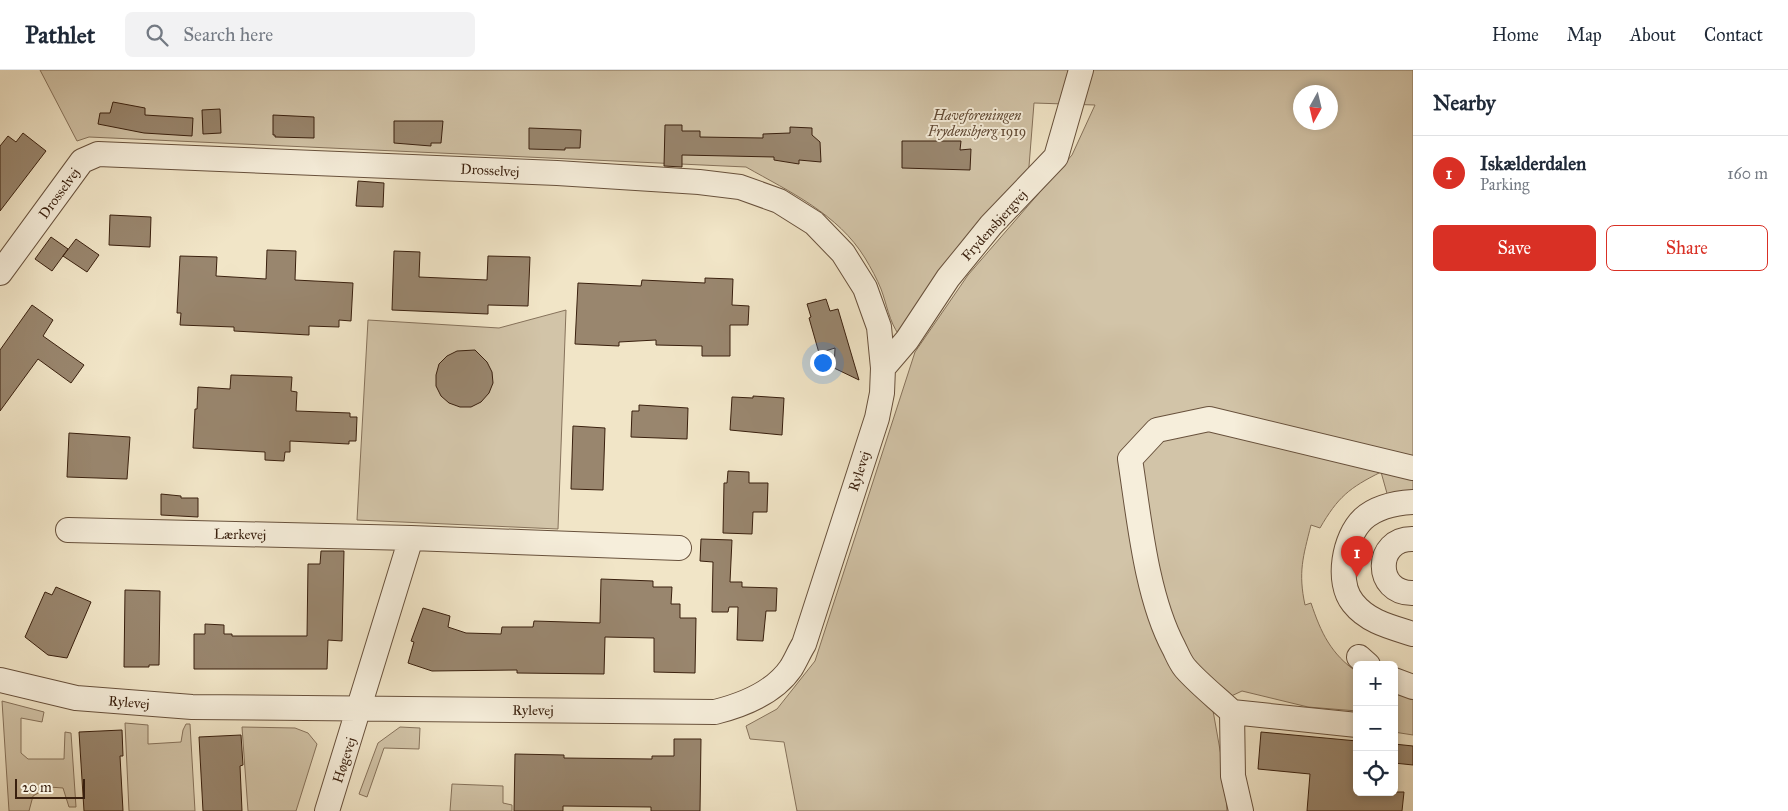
<!DOCTYPE html>
<html lang="en">
<head>
<meta charset="utf-8">
<style>
  :root { --surface:#fff; --page:#f2f2f3; --text:#1f2937; --muted:#747a83; --line:#e0e1e3; --accent:#d93025 }
  body { margin:0; font-family:"IM FELL Great Primer",serif; background:var(--page); color:var(--text) }
  .controls { position:absolute; right:15px; bottom:15px; display:grid; overflow:hidden; border-radius:8px; box-shadow:0 2px 8px #0003 }
  .controls button { width:45px; height:45px; display:grid; place-items:center; padding:0; border:0; border-bottom:1px solid var(--line); background:var(--surface); color:var(--text); font:25px sans-serif }
  .compass { position:absolute; left:1293px; top:15px; width:45px; height:45px; border-radius:50%; background:var(--surface); box-shadow:0 2px 8px #0003; rotate:188deg }
  .scale { position:absolute; left:15px; bottom:12px; width:70px; box-sizing:border-box; padding-left:5px; border:2px solid #3a200e; border-top:0; font-size:14px; line-height:18px; white-space:nowrap; color:#3a200e; -webkit-text-stroke:4px #f6eedb; paint-order:stroke }
  .you { position:absolute; left:822px; top:292px; width:18px; height:18px; margin:-12px; border:4px solid #fff; border-radius:50%; background:#1a73e8; box-shadow:0 0 0 8px #1a73e833 }
  .badge { display:grid; place-items:center; width:32px; height:32px; border-radius:50%; background:var(--accent); color:#fff; font-size:16px; font-weight:700 }
  .pin { position:absolute; translate:-50% -41px; filter:drop-shadow(0 1px 2px #0008) }
  .pin::after { content:''; position:absolute; top:26px; width:18px; height:15px; background:inherit; clip-path:polygon(0 0,100% 0,50% 100%) }
  .list { margin:0; padding:0; list-style:none }
  h2 { display:flex; justify-content:space-between; align-items:center; height:65px; margin:0; padding:0 20px; font-size:21px }
  h2 small { font-size:16px; font-weight:400; color:var(--muted) }
  .list li { display:grid; grid-template-columns:32px 1fr auto; gap:15px; align-items:center; box-sizing:border-box; height:75px; padding:0 20px; border-top:1px solid var(--line) }
  .list b { display:block; font-size:19px; white-space:nowrap }
  .list p { margin:0; font-size:16px; white-space:nowrap; color:var(--muted) }
  .list em { font-size:16px; font-style:normal; color:var(--muted) }
  .actions { display:flex; gap:10px; padding:15px 20px }
  .actions a { flex:1; padding:11px 0; border:1px solid var(--accent); border-radius:8px; text-align:center; font-size:18px; color:var(--accent) }
  .actions .main { background:var(--accent); color:#fff }
  .icon { flex:none; width:28px; height:28px; fill:none; stroke:currentColor; stroke-width:2; stroke-linecap:round; stroke-linejoin:round }
  .map { position:relative; flex:none; width:1413px; height:741px; overflow:hidden }
  header { display:flex; align-items:center; gap:30px; box-sizing:border-box; height:70px; padding:0 25px; background:var(--surface); border-bottom:1px solid var(--line) }
  header strong { font-size:24px }
  nav { display:flex; gap:28px; margin-inline-start:auto; font-size:18px }
  .search { width:350px; height:45px; background:var(--page); display:flex; align-items:center; gap:12px; box-sizing:border-box; padding:0 18px; border-radius:8px; color:var(--muted); font-size:19px }
  main { display:flex }
  aside { flex:1; background:var(--surface) }
  .map>svg:first-child { display:block }
  .green { fill:#d2c4a8; stroke:#86725b; fill-rule:evenodd }
  .building { fill:#99866e; stroke:#3a200e }
  .lines { fill:none; stroke-linecap:round; stroke-linejoin:round }
  .minor-casing { stroke:#68513c; stroke-width:26 }
  .minor { stroke:#f6eedb; stroke-width:24 }
  .labels { text-anchor:middle; stroke-width:4; stroke-linejoin:round; paint-order:stroke }
  .park-label { font-size:14px; font-style:italic; fill:#604934; stroke:#f6eedb }
  .street-label { font-size:14px; fill:#3a200e; stroke:#f6eedb }
</style>
</head>
<body>
<header>
<strong>Pathlet</strong>
<div class="search"><svg class="icon" aria-label="search" viewBox="0 0 24 24"><circle cx="10" cy="10" r="6"/><path d="M15 15l6 6"/></svg>Search here</div>
<nav><a>Home</a><a>Map</a><a>About</a><a>Contact</a></nav>
</header>
<main>
<div class="map">
<svg width="1413" height="741" viewBox="0 0 1413 741">
  <rect width="100%" height="100%" fill="#f1e5c7"/>
  <filter id="stains"><feTurbulence type="fractalNoise" baseFrequency=".004" numOctaves="4"/><feColorMatrix values="0 0 0 0 .2 0 0 0 0 .09 0 0 0 0 .02 0 0 0 .5 -.17"/></filter>
  <radialGradient id="worn" r=".72"><stop offset=".6" stop-color="#630" stop-opacity="0"/><stop offset="1" stop-color="#630" stop-opacity=".3"/></radialGradient>
  <path class="green" d="M 40,0 L 1413,0 L 1413,424 L 1388,427 L 1381,402 C 1349,418 1338,427 1320,458 L 1311,455 C 1303,487 1298,502 1305,535 L 1311,533 C 1321,563 1331,584 1357,602 L 1357,641 L 1308,637 L 1242,621 L 1212,635 L 1225,708 L 1227,741 L 797,741 L 784,672 L 750,669 L 746,656 L 777,639 L 815,591 L 915,282 L 968,205 L 1072,85 L 1095,35 L 1034,33 L 1028,109 L 899,265 C 889,251 887,235 881,219 C 877,209 871,198 865,188 C 838,144 790,122 746,97 L 89,67 L 77,71 ZM 1300,22 L 1330,22 L 1330,52 L 1300,52 Z
    M 566,240 L 558,459 L 357,450 L 368,250 L 499,258 Z
    M 1394,623 L 1413,629 L 1413,665 L 1394,662 Z
    M 2,631 L 44,642 L 42,652 L 21,648 L 21,683 L 28,689 L 64,689 L 65,662 L 71,663 L 76,737 L 69,737 L 63,718 L 49,717 L 33,726 L 29,741 L 9,741 Z
    M 125,653 L 148,655 L 148,674 L 181,672 L 183,660 L 186,654 L 190,654 L 195,741 L 129,741 Z
    M 242,657 L 295,658 L 308,663 L 317,674 L 296,741 L 248,741 Z
    M 400,657 L 420,658 L 419,679 L 384,678 L 367,727 L 359,724 L 378,673 Z
    M 452,714 L 503,716 L 503,733 L 512,735 L 512,741 L 450,741 Z"/>
  <path class="building" d="M 113,32 L 145,38 L 145,45 L 193,48 L 192,66 L 144,63 L 98,54 L 100,43 L 110,43 Z
    M 220,39 L 221,63 L 203,64 L 202,40 Z
    M 273,45 L 314,47 L 314,68 L 275,67 L 275,65 L 273,65 Z
    M 394,51 L 443,51 L 441,73 L 431,73 L 431,76 L 394,73 Z
    M 665,55 L 682,55 L 682,61 L 700,61 L 700,67 L 763,68 L 763,64 L 790,63 L 790,57 L 812,58 L 812,65 L 820,72 L 821,92 L 799,90 L 799,94 L 774,90 L 774,87 L 682,85 L 682,97 L 664,96 Z
    M 529,58 L 581,60 L 580,78 L 565,78 L 565,80 L 529,79 Z
    M 23,63 L 46,81 L 0,141 L 0,76 L 8,66 L 16,72 Z
    M 902,71 L 961,71 L 960,80 L 971,79 L 970,100 L 902,98 Z
    M 358,111 L 384,113 L 383,137 L 356,136 Z
    M 110,145 L 151,147 L 150,177 L 109,175 Z
    M 51,167 L 68,179 L 52,201 L 35,189 Z
    M 76,169 L 99,185 L 87,202 L 63,186 Z
    M 267,180 L 296,181 L 295,210 L 353,213 L 351,251 L 339,250 L 339,257 L 309,256 L 309,265 L 234,261 L 234,257 L 180,255 L 181,243 L 177,243 L 180,186 L 217,187 L 216,206 L 266,209 Z
    M 394,181 L 420,182 L 419,207 L 487,210 L 488,186 L 530,187 L 528,236 L 488,235 L 488,244 L 392,240 Z
    M 705,208 L 733,209 L 732,235 L 749,236 L 748,255 L 730,255 L 730,286 L 702,286 L 702,276 L 656,275 L 656,270 L 619,272 L 619,276 L 575,274 L 578,213 L 641,216 L 642,210 L 705,213 Z
    M 826,229 L 830,241 L 838,239 L 859,310 L 834,298 L 835,278 L 819,283 L 809,248 L 811,247 L 807,234 Z
    M 32,235 L 53,250 L 43,266 L 84,295 L 71,313 L 38,289 L 0,341 L 0,280 Z
    M 475,280 L 487,292 L 492,302 L 493,313 L 489,323 L 481,332 L 471,337 L 460,337 L 449,333 L 441,326 L 436,316 L 436,305 L 439,294 L 447,286 L 457,281 Z
    M 231,305 L 292,307 L 291,321 L 297,322 L 296,341 L 350,343 L 350,347 L 357,347 L 356,371 L 349,371 L 349,374 L 290,371 L 290,382 L 285,382 L 284,391 L 265,390 L 265,382 L 193,378 L 195,339 L 197,339 L 198,317 L 230,319 Z
    M 753,326 L 784,328 L 782,365 L 730,360 L 732,327 L 753,328 Z
    M 639,335 L 688,338 L 687,369 L 631,367 L 632,341 L 639,341 Z
    M 573,356 L 605,358 L 603,420 L 571,419 Z
    M 69,363 L 130,367 L 127,409 L 67,407 Z
    M 728,401 L 749,402 L 749,413 L 768,413 L 767,442 L 753,442 L 752,464 L 723,463 L 724,413 L 727,413 Z
    M 161,424 L 181,426 L 181,428 L 198,428 L 198,447 L 161,445 Z
    M 701,469 L 732,470 L 730,512 L 742,512 L 742,517 L 777,518 L 776,541 L 766,541 L 763,571 L 737,570 L 738,537 L 729,537 L 728,542 L 712,542 L 713,492 L 700,491 Z
    M 321,481 L 344,481 L 342,571 L 328,570 L 327,599 L 194,599 L 194,564 L 205,564 L 205,554 L 224,555 L 224,564 L 232,564 L 232,566 L 307,566 L 308,494 L 320,494 Z
    M 601,509 L 653,511 L 653,517 L 672,517 L 671,534 L 680,534 L 680,548 L 696,548 L 695,603 L 654,602 L 654,568 L 605,567 L 604,604 L 517,603 L 517,600 L 432,601 L 408,593 L 414,572 L 411,571 L 423,538 L 450,546 L 448,557 L 466,563 L 501,564 L 502,557 L 533,557 L 534,551 L 600,553 Z
    M 56,517 L 91,532 L 67,588 L 48,585 L 25,567 L 45,522 L 52,525 Z
    M 125,520 L 160,521 L 159,595 L 149,595 L 149,597 L 124,597 Z
    M 122,660 L 123,686 L 120,686 L 123,741 L 84,741 L 79,662 Z
    M 1261,662 L 1357,671 L 1357,722 L 1404,722 L 1402,741 L 1307,741 L 1310,704 L 1258,699 Z
    M 241,665 L 243,695 L 240,696 L 242,741 L 203,741 L 199,667 Z
    M 674,669 L 701,669 L 700,741 L 651,741 L 651,737 L 563,736 L 563,741 L 514,741 L 515,684 L 564,685 L 564,688 L 652,689 L 652,686 L 674,686 Z
    M 1394,674 L 1413,676 L 1413,695 L 1394,693 Z"/>
  <g class="lines">
    <defs>
      <path id="minor" d="M 0,203 L 82,91 L 98,84 L 557,103 L 699,112 L 740,117 L 779,131 L 814,153 L 843,183 L 865,218 L 879,257 L 883,298 L 882,323 L 877,348 L 804,574 C 799,582 796,590 791,598 C 774,623 743,635 715,642 L 192,637 L 76,628 L 0,610
        M 883,298 L 907,270 L 948,208 L 970,181 L 991,155 L 1056,87 L 1081,0
        M 1413,432 C 1396,433 1376,437 1363,449 C 1344,467 1336,512 1353,533 C 1368,552 1391,557 1413,564
        M 68,460 L 411,468 L 679,478
        M 1413,469 C 1374,468 1374,524 1413,523
        M 1359,587 L 1368,595
        M 1394,610 L 1413,617
        M 1232,642 L 1357,655
        M 327,741 L 411,468
        M 1241,741 L 1233,706 L 1232,642 C 1217,628 1199,614 1185,598 C 1180,592 1177,584 1174,578 C 1146,526 1139,447 1130,389 L 1157,360 L 1209,349 L 1413,398"/>
    </defs>
    <use href="#minor" class="minor-casing"/>
    <use href="#minor" class="minor"/>
  </g>
  <g class="labels">
    <g class="park-label">
      <text x="977" y="50">Haveforeningen<tspan x="977" dy="16">Frydensbjerg 1919</tspan></text>
    </g>
    <g class="street-label">
      <text transform="translate(490 100) rotate(3)" y="5">Drosselvej</text>
      <text transform="translate(59 123) rotate(-54)" y="5">Drosselvej</text>
      <text transform="translate(994 155) rotate(-48)" y="5">Frydensbjergvej</text>
      <text transform="translate(859 401) rotate(-72)" y="5">Rylevej</text>
      <text transform="translate(240 464) rotate(1)" y="5">Lærkevej</text>
      <text transform="translate(129 632) rotate(5)" y="5">Rylevej</text>
      <text transform="translate(533 640) rotate(1)" y="5">Rylevej</text>
      <text transform="translate(344 690) rotate(-72)" y="5">Høgevej</text>
    </g>
  </g>
  <rect width="100%" height="100%" filter="url(#stains)"/>
  <rect width="100%" height="100%" fill="url(#worn)"/>
</svg>
<div class="controls">
<button>+</button>
<button>−</button>
<button><svg class="icon" aria-label="locate" viewBox="0 0 24 24"><circle cx="12" cy="12" r="6"/><path d="M12 2v4M12 18v4M2 12h4M18 12h4"/></svg></button>
</div>
<svg class="compass" viewBox="-18 -18 36 36"><path d="M0-13l5 13h-10z" fill="#e53935"/><path d="M0 13l5-13h-10z" fill="#747a83"/></svg>
<div class="scale">20 m</div>
<div class="you"></div>
<div class="pin badge" style="left:1357px;top:507px">1</div>
</div>
<aside>
<h2>Nearby<small></small></h2>
<ul class="list">
<li><span class="badge">1</span><div><b>Iskælderdalen</b><p>Parking</p></div><em>160 m</em></li>
</ul>
<div class="actions"><a class="main">Save</a><a>Share</a></div>
</aside>
</main>
</body>
</html>
